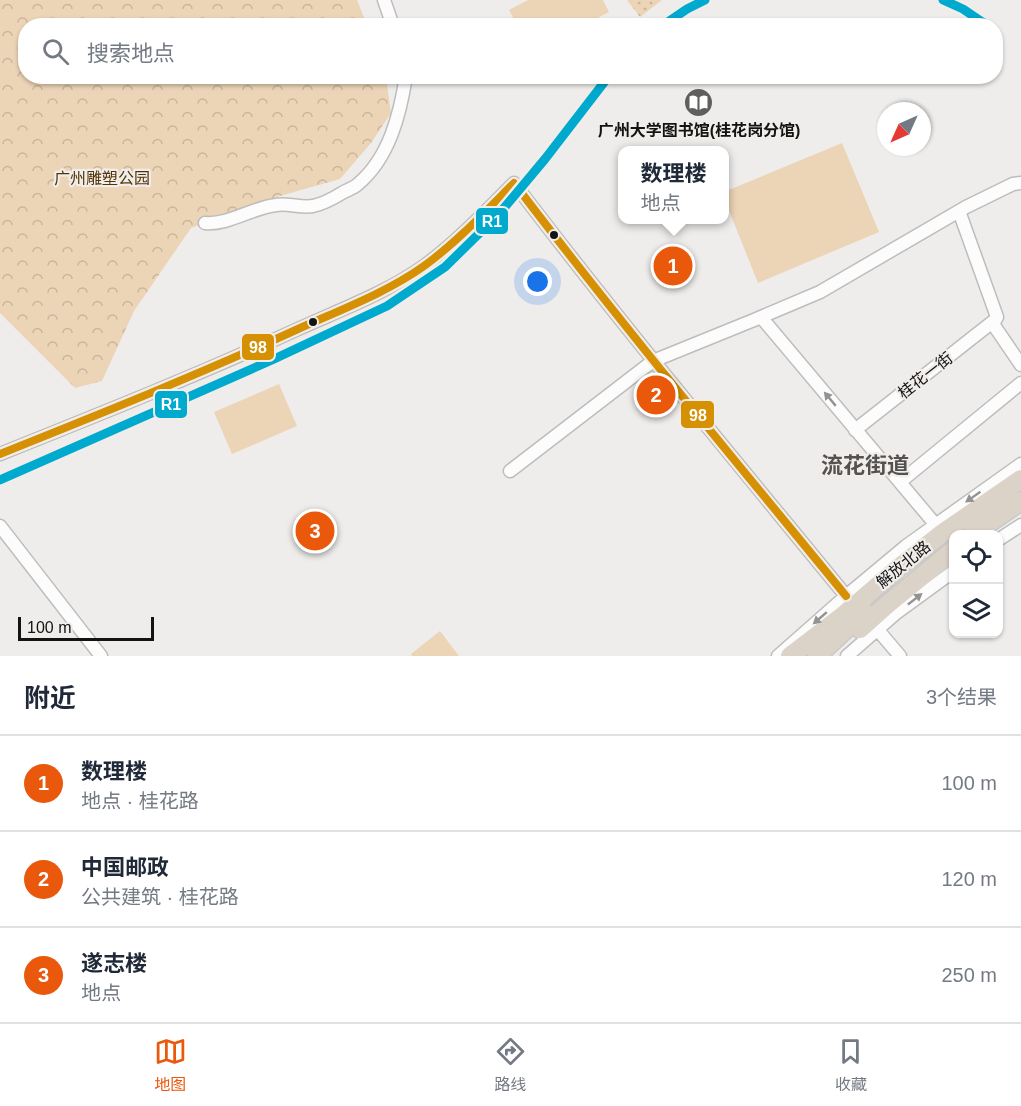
<!DOCTYPE html>
<html lang="zh">
<head>
<meta charset="utf-8">
<style>
  :root { --surface:#fff; --page:#f6f6f7; --text:#1f2937; --muted:#747a83; --line:#e0e1e3; --accent:#ea580c }
  body { margin:0; font-family:Helvetica,"Noto Sans SC",sans-serif; background:var(--page); color:var(--text) }
  .controls { position:absolute; right:18px; bottom:18px; display:grid; overflow:hidden; border-radius:12px; box-shadow:0 2px 4px #0004 }
  .controls button { width:54px; height:54px; display:grid; place-items:center; padding:0; border:0; border-bottom:2px solid var(--line); background:var(--surface); color:var(--text); font:30px sans-serif }
  .compass { position:absolute; left:877px; top:102px; width:54px; height:54px; border-radius:50%; background:var(--surface); box-shadow:0 2px 4px #0004; rotate:225deg }
  .scale { position:absolute; left:18px; bottom:15px; width:136px; box-sizing:border-box; padding-left:6px; border:3px solid #131312; border-top:0; font-size:16px; line-height:21px; white-space:nowrap; color:#131312; -webkit-text-stroke:4px #f0edeb; paint-order:stroke }
  .you { position:absolute; left:538px; top:282px; width:21px; height:21px; margin:-15px; border:4px solid #fff; border-radius:50%; background:#1a73e8; box-shadow:0 0 0 9px #1a73e833 }
  .badge { display:grid; place-items:center; width:39px; height:39px; border-radius:50%; background:var(--accent); color:#fff; font-size:20px; font-weight:700 }
  .pin { position:absolute; translate:-50% -50%; border:3px solid #fff; box-shadow:0 2px 6px #0006 }
  .popup { position:absolute; left:618px; top:146px; width:111px; height:78px; box-sizing:border-box; display:grid; place-content:center; border-radius:12px; background:var(--surface); filter:drop-shadow(0 2px 4px #0005); font-size:20px; white-space:nowrap; color:var(--muted) }
  .popup b { font-size:22px; color:var(--text) }
  .popup::after { content:''; position:absolute; left:50%; top:100%; margin-left:-12px; border:12px solid transparent; border-top-color:var(--surface) }
  .list { margin:0; padding:0; list-style:none }
  h2 { display:flex; justify-content:space-between; align-items:center; height:78px; margin:0; padding:0 24px; font-size:26px }
  h2 small { font-size:20px; font-weight:400; color:var(--muted) }
  .list li { display:grid; grid-template-columns:39px 1fr auto; gap:18px; align-items:center; box-sizing:border-box; height:96px; padding:0 24px; border-top:2px solid var(--line) }
  .list b { display:block; font-size:22px; white-space:nowrap }
  .list p { margin:0; font-size:20px; white-space:nowrap; color:var(--muted) }
  .list em { font-size:20px; font-style:normal; color:var(--muted) }
  .icon { flex:none; width:33px; height:33px; fill:none; stroke:currentColor; stroke-width:2; stroke-linecap:round; stroke-linejoin:round }
  .map { position:relative; flex:none; width:1021px; height:656px; overflow:hidden }
  .search { position:absolute; background:var(--surface); box-shadow:0 2px 4px #0004; left:18px; right:18px; top:18px; height:66px; display:flex; align-items:center; gap:15px; box-sizing:border-box; padding:0 21px; border-radius:24px; color:var(--muted); font-size:22px }
  .sheet { height:366px; background:var(--surface) }
  nav { display:flex; justify-content:space-around; align-items:center; box-sizing:border-box; height:84px; border-top:2px solid var(--line); background:var(--surface); font-size:16px; color:var(--muted) }
  nav a { display:grid; justify-items:center; gap:3px }
  nav .on { color:var(--accent) }
  .map>svg:first-child { display:block }
  .grass { fill:url(#grass-dots) }
  .park { fill:url(#park-crowns) }
  .pitch { fill:#ecd4b6 }
  .lines { fill:none; stroke-linecap:round; stroke-linejoin:round }
  .minor-casing { stroke:#bebdbc; stroke-width:15 }
  .highway-casing { stroke:#cac9c8; stroke-width:21 }
  .minor { stroke:#fdfcfc; stroke-width:12 }
  .highway { stroke:#dbd3c7; stroke-width:18 }
  .bus-1-casing { stroke:#f0edeb; stroke-width:12 }
  .bus-1 { stroke:#d59003; stroke-width:8 }
  .rail-1-casing { stroke:#f0edeb; stroke-width:14 }
  .rail-1 { stroke:#00a9ce; stroke-width:9 }
  .oneway { fill:#949393 }
  .bus-dot { fill:#131312; stroke:#f0edeb; stroke-width:2 }
  .labels { text-anchor:middle; stroke-width:4.5; stroke-linejoin:round; paint-order:stroke }
  .poi-label { font-size:16px; font-weight:bold; fill:#131312; stroke:#f0edeb }
  .park-label { font-size:16px; fill:#533505; stroke:#f0edeb }
  .street-label { font-size:16px; fill:#131312; stroke:#f0edeb }
  .district-label { font-size:22px; font-weight:bold; fill:#545250; stroke:#f0edeb }
  .line-badge { stroke:#f0edeb; stroke-width:2 }
  .badge-label { font-size:16px; text-anchor:middle; font-weight:bold; fill:#fff }
</style>
</head>
<body>
<div class="map">
<svg width="1021" height="656" viewBox="0 0 1021 656">
  <defs>
    <pattern id="grass-dots" width="8" height="8" patternUnits="userSpaceOnUse" patternTransform="scale(1.5)"><rect width="8" height="8" fill="#ecd4b6"/><path d="M2 2h.1M6 6h.1" fill="none" stroke="#cab59b" stroke-width="1.8" stroke-linecap="round"/></pattern>
    <pattern id="park-crowns" width="20" height="18" patternUnits="userSpaceOnUse" patternTransform="scale(1.5)"><rect width="20" height="18" fill="#ecd4b6"/><path d="M2 6a3 3 0 1 1 6 0M12 15a3 3 0 1 1 6 0" fill="none" stroke="#cab59b"/></pattern>
  </defs>
  <rect width="100%" height="100%" fill="#efedec"/>
  <path class="grass" d="M 627,0 L 662,0 L 640,17 Z"/>
  <path class="park" d="M 0,0 L 357,0 L 367,25 L 26,26 L 26,76 L 386,77 L 391,113 L 371,143 L 340,179 L 273,198 L 191,228 L 134,311 L 102,381 L 75,388 L 0,313 Z"/>
  <path class="pitch" d="M 528,0 L 603,0 L 609,12 L 584,25 L 517,25 L 509,10 Z
    M 842,143 L 879,232 L 758,283 L 724,198 L 724,192 Z
    M 279,384 L 297,426 L 232,454 L 214,412 Z
    M 440,631 L 459,656 L 412,656 L 411,654 Z"/>
  <g class="lines">
    <defs>
      <path id="minor" d="M 384,0 L 393,26
        M 959,211 L 997,317 L 993,324 L 1021,365
        M 205,223 C 229,225 251,208 276,205 C 288,203 301,208 313,206 C 322,204 334,198 342,193 C 347,190 354,188 358,184 C 389,158 400,115 406,76
        M 761,317 L 935,524
        M 855,430 L 995,320
        M 0,454 C 100,414 200,374 298,329 C 340,310 386,293 424,266 C 457,242 486,211 514,183 C 621,324 734,459 846,596
        M 510,471 L 653,361 L 754,320 L 820,292 L 966,207 L 1013,184 L 1021,183
        M 900,482 L 1021,383
        M 0,526 L 101,656
        M 998,540 L 1021,525
        M 877,629 L 900,656
        M 778,656 L 846,596 L 906,546 L 1021,464
        M 847,656 L 895,614 L 954,571"/>
      <path id="highway" d="M 973,534 L 1021,501
        M 860,629 L 888,604 L 954,550
        M 790,656 L 841,617 L 898,568 L 941,534 L 1021,479
        M 817,656 L 864,612"/>
    </defs>
    <use href="#minor" class="minor-casing"/>
    <use href="#highway" class="highway-casing"/>
    <use href="#minor" class="minor"/>
    <use href="#highway" class="highway"/>
    <defs>
      <path id="bus-1" d="M 0,454 C 100,414 200,374 298,329 C 340,310 386,293 424,266 C 457,242 486,211 514,183 C 621,324 734,459 846,596"/>
    </defs>
    <use href="#bus-1" class="bus-1-casing"/>
    <use href="#bus-1" class="bus-1"/>
    <defs>
      <path id="rail-1" d="M 943,0 L 963,9 L 988,26
        M 662,26 L 687,9 L 705,0
        M 0,480 L 272,360 L 387,306 L 445,267 L 499,214 L 545,159 L 609,76"/>
    </defs>
    <use href="#rail-1" class="rail-1-casing"/>
    <use href="#rail-1" class="rail-1"/>
  </g>
  <defs><path id="oneway-solid" d="M-6-.8H1V-3.2L6.5 0L1 3.2V.8H-6Z" transform="scale(1.5)"/></defs>
  <g class="oneway">
    <use href="#oneway-solid" transform="translate(830 399) rotate(-130)"/>
    <use href="#oneway-solid" transform="translate(973 497) rotate(145)"/>
    <use href="#oneway-solid" transform="translate(915 599) rotate(-38)"/>
    <use href="#oneway-solid" transform="translate(820 618) rotate(139)"/>
  </g>
  <defs>
    <symbol id="library-disc" viewBox="-11 -11 22 22"><circle r="9.5" fill="#605f5e" stroke="#f0edeb"/><path d="M-6-4Q-3-5.5-.7-3.5V5Q-3 3-6 4ZM6-4Q3-5.5 .7-3.5V5Q3 3 6 4Z" fill="#fff"/></symbol>
  </defs>
  <g fill-rule="evenodd">
    <use href="#library-disc" x="682" y="86" width="33" height="33"/>
  </g>
  <g class="bus-dot">
    <circle cx="554" cy="235" r="5"/>
    <circle cx="313" cy="322" r="5"/>
  </g>
  <g class="labels">
    <g class="poi-label">
      <text x="699" y="136">广州大学图书馆(桂花岗分馆)</text>
    </g>
    <g class="park-label">
      <text x="102" y="184">广州雕塑公园</text>
    </g>
    <g class="street-label">
      <text transform="translate(925 375) rotate(-38)" y="6">桂花一街</text>
      <text transform="translate(903 564) rotate(-39)" y="6">解放北路</text>
    </g>
    <g class="district-label">
      <text x="865" y="473">流花街道</text>
    </g>
  </g>
  <g class="line-badge">
    <rect x="475" y="207" width="34" height="28" rx="6" fill="#00a9ce"/>
    <rect x="241" y="333" width="34" height="28" rx="6" fill="#d59003"/>
    <rect x="154" y="390" width="34" height="29" rx="6" fill="#00a9ce"/>
    <rect x="680" y="400" width="35" height="29" rx="6" fill="#d59003"/>
  </g>
  <g class="badge-label">
    <text x="492" y="227">R1</text>
    <text x="258" y="353">98</text>
    <text x="171" y="410">R1</text>
    <text x="698" y="421">98</text>
  </g>
</svg>
<div class="controls">
<button><svg class="icon" aria-label="locate" viewBox="0 0 24 24"><circle cx="12" cy="12" r="6"/><path d="M12 2v4M12 18v4M2 12h4M18 12h4"/></svg></button>
<button><svg class="icon" aria-label="layers" viewBox="0 0 24 24"><path d="M12 4l9 5-9 5-9-5zM3 14l9 5 9-5"/></svg></button>
</div>
<svg class="compass" viewBox="-18 -18 36 36"><path d="M0-13l5 13h-10z" fill="#e53935"/><path d="M0 13l5-13h-10z" fill="#747a83"/></svg>
<div class="scale">100 m</div>
<div class="you"></div>
<div class="pin badge" style="left:673px;top:266px">1</div>
<div class="popup"><b>数理楼</b>地点</div>
<div class="pin badge" style="left:656px;top:395px">2</div>
<div class="pin badge" style="left:315px;top:531px">3</div>
<div class="search"><svg class="icon" aria-label="search" viewBox="0 0 24 24"><circle cx="10" cy="10" r="6"/><path d="M15 15l6 6"/></svg>搜索地点</div>
</div>
<section class="sheet">
<h2>附近<small>3个结果</small></h2>
<ul class="list">
<li><span class="badge">1</span><div><b>数理楼</b><p>地点 · 桂花路</p></div><em>100 m</em></li>
<li><span class="badge">2</span><div><b>中国邮政</b><p>公共建筑 · 桂花路</p></div><em>120 m</em></li>
<li><span class="badge">3</span><div><b>遂志楼</b><p>地点</p></div><em>250 m</em></li>
</ul>
</section>
<nav>
<a class="on"><svg class="icon" aria-label="map" viewBox="0 0 24 24"><path d="M3 6l6-2 6 2 6-2v14l-6 2-6-2-6 2zM9 4v14M15 6v14"/></svg>地图</a>
<a><svg class="icon" aria-label="directions" viewBox="0 0 24 24"><path d="M12 3l9 9-9 9-9-9zM9 14v-3h6M13 9l2 2-2 2"/></svg>路线</a>
<a><svg class="icon" aria-label="saved" viewBox="0 0 24 24"><path d="M7 4h10v16l-5-4-5 4z"/></svg>收藏</a>
</nav>
</body>
</html>
